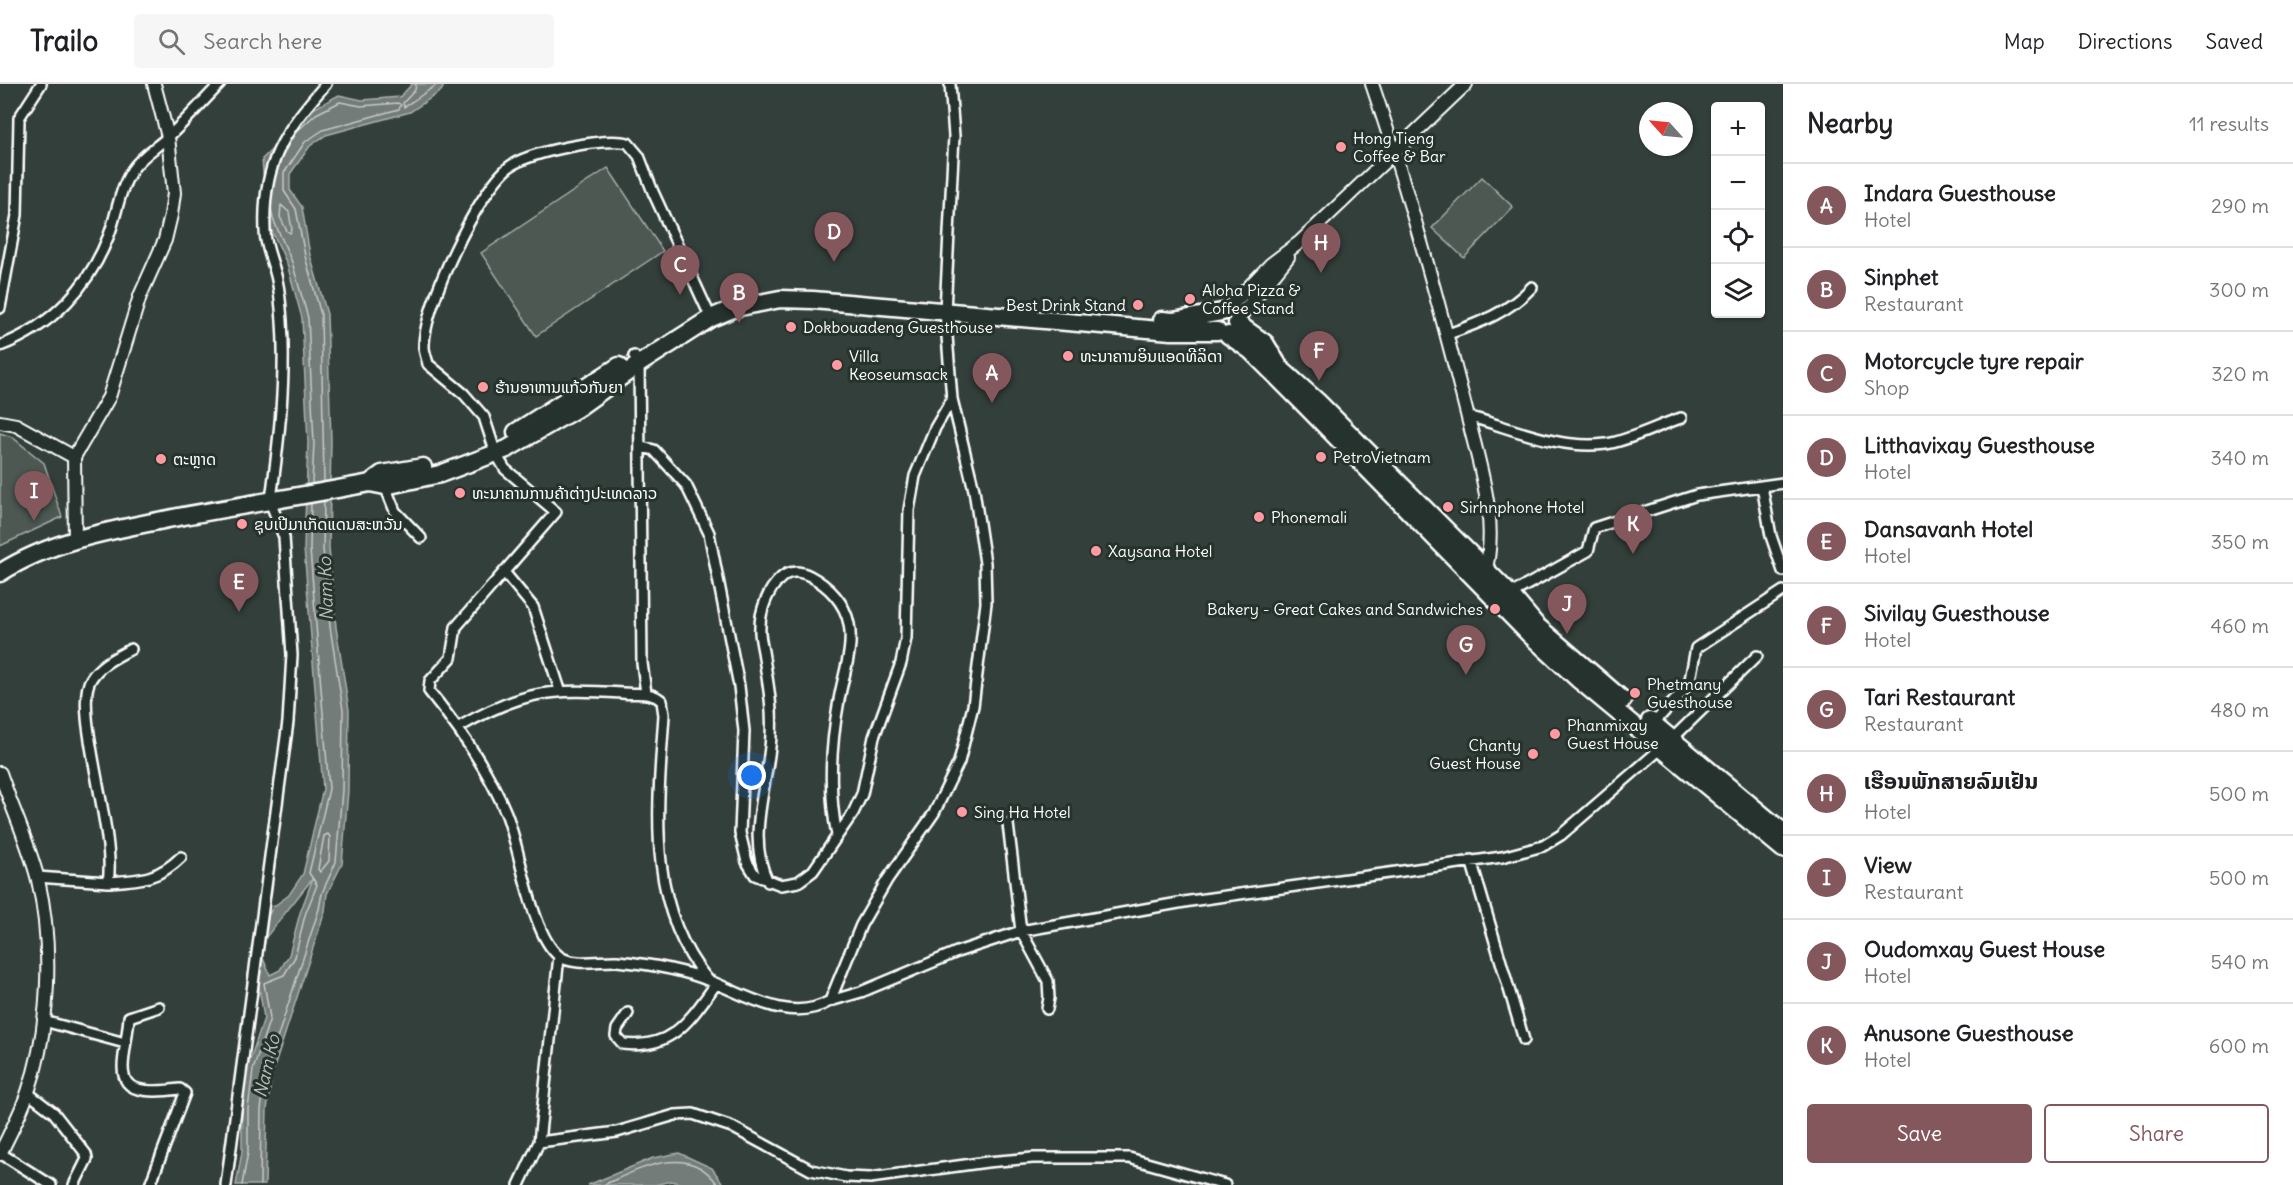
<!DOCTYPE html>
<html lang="en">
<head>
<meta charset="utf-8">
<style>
  :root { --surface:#fff; --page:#f6f6f6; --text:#202124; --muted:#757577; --line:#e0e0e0; --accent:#84575d }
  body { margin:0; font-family:Delius,"Noto Sans Lao",sans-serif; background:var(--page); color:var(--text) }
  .controls { position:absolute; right:18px; top:18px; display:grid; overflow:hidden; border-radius:6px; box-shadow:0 2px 4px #0004 }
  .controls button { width:54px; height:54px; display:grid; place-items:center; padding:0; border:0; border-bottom:2px solid var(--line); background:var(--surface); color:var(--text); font:30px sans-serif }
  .compass { position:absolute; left:1639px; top:18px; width:54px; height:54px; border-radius:50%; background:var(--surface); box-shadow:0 2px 4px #0004; rotate:297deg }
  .you { position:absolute; left:752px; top:692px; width:21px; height:21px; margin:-15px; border:4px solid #fff; border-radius:50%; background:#1a73e8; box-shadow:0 0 0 9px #1a73e833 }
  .badge { display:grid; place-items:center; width:39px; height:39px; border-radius:50%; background:var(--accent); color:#fff; font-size:20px; font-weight:700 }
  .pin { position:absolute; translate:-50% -50px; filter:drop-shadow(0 2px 3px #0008) }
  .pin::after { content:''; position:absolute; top:32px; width:21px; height:18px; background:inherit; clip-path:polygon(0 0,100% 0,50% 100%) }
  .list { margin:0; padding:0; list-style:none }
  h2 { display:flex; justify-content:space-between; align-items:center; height:78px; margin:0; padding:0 24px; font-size:26px }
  h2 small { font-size:20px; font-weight:400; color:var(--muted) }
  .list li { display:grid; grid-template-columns:39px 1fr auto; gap:18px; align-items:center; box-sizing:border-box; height:84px; padding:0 24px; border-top:2px solid var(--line) }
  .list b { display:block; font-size:22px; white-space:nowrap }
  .list p { margin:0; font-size:20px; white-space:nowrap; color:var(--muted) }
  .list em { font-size:20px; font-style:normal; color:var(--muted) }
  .actions { display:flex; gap:12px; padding:18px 24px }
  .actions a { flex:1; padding:14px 0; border:2px solid var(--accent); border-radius:6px; text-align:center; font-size:21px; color:var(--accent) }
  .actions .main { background:var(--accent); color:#fff }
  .icon { flex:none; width:33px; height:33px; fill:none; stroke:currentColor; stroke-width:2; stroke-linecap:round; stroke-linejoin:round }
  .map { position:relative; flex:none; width:1783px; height:1101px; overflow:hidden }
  header { display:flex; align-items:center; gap:36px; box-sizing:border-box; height:84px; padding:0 30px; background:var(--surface); border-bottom:2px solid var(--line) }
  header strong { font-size:28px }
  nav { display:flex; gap:33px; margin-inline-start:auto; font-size:21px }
  .search { width:420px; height:54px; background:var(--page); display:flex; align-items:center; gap:15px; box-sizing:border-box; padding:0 21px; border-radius:6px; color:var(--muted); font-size:22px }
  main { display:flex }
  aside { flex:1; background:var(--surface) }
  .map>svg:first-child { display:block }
  .green { fill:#4d5853; stroke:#a6aca9; stroke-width:1.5 }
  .water { fill:#737b78; stroke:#abb0ae; stroke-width:1.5; fill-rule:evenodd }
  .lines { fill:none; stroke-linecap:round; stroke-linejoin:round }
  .shore { stroke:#c7cac9; stroke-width:1.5 }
  .street-casing { stroke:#fff; stroke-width:14 }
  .secondary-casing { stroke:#fff; stroke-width:16 }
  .highway-casing { stroke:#fff; stroke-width:21 }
  .street { stroke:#26332d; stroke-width:9 }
  .secondary { stroke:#26332d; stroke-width:12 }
  .highway { stroke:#26332d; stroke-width:16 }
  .poi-dot { fill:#ff9aa2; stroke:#26332d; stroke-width:2 }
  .labels { text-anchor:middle; stroke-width:6; stroke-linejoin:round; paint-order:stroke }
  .poi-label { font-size:16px; fill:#fff; stroke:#26332d; text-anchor:start }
  .water-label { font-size:18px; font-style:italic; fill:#b9bdbc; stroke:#26332d }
</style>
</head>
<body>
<header>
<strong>Trailo</strong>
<div class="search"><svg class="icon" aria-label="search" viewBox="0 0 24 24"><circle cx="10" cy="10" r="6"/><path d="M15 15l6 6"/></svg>Search here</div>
<nav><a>Map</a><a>Directions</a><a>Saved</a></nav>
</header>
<main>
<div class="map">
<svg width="1783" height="1101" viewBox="0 0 1783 1101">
  <rect width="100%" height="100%" fill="#333f3a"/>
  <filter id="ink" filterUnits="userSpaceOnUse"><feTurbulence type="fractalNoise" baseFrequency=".0167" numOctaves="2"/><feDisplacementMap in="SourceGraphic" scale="12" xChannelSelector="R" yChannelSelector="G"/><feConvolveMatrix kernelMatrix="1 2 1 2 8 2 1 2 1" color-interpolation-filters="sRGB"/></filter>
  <g filter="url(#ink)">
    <path class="green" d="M 608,84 L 663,167 L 536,252 L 481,169 Z
      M 1482,93 L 1513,123 L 1464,174 L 1432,144 Z
      M 0,349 L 12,353 L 44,379 L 62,433 L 0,462 Z"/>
    <path class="water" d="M 412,0 L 445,0 L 441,7 L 410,28 L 326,51 L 310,62 L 290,90 L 290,106 L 302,123 L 310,171 L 327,230 L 331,356 L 329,464 L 336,543 L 349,626 L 348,707 L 342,780 L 327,810 L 325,827 L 272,990 L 267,1026 L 265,1101 L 236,1101 L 242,1068 L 242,1025 L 247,985 L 264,934 L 253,866 L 256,852 L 273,823 L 289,811 L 303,790 L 323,705 L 304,464 L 308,359 L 302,234 L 287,180 L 267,136 L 262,75 L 313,25 L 339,11 L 362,16 L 400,13 ZM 313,794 L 300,829 L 289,871 L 280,886 L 270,891 L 262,872 L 266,853 Z
      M 679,1069 L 712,1084 L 724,1101 L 685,1101 L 671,1097 L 655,1101 L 588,1101 L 653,1074 Z"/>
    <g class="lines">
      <path class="shore" d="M 416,0 L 415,6 L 403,19 L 404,23 L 438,0
        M 294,50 L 316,30 L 340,18 L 361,22 L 398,19 L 401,21 L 399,25 L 323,46 L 305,58 L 284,89 L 284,107 L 296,125 L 305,172 L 321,231 L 324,398
        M 281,121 L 289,128 L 292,146 L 290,149 L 287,147 L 280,133 Z
        M 271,122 L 273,135 L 292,178 L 308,234 L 314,359 L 312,400
        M 328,750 L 330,753 L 329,777 L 320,788 L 318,785 L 324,752 Z
        M 242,1101 L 248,1068 L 248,1025 L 253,986 L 270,934 L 264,899 L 284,891 L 295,873 L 305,831 L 317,801 L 309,789 L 329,705 L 310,465 L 311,420
        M 260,1101 L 261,1026 L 266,989 L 319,825 L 322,809 L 336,778 L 342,706 L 343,626 L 330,543 L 323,464 L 324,417
        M 603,1101 C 640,1085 689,1057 718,1101"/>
      <defs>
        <path id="street" d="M 0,224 L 17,131 L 19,34 L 41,0
          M 711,234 L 653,108 L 639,72 L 628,59 C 605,53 528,68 509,83 C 478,107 423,223 424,263 C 424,268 427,275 428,280 L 464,310 L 484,333 L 496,370 L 505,385 L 556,428 L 456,543 L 451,574 L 430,597 L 429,607 C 459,644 488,685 506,729 C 520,763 531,851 559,872 C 574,883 600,876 617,877 C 648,880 681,885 710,897 C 747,912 791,940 830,917 L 861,841 L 887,796 L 934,729 L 959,678 L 973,622 L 986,519 L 985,479 L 974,406 L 952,315 L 945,227 L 954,52 L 950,0
          M 1448,250 C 1480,239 1509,228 1532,203
          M 0,262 C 52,242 89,203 109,151 C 117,130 119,106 132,86 C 141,72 156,64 169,52 C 187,36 203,17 220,0
          M 634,272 L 639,280 L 642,579 L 646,609
          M 1467,332 C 1513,344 1558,366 1606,360 C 1628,357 1659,341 1681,334
          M 642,363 L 654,366 L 686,401 L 709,449 L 739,602 L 744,647 L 740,749 L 747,778 L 755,791 L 781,801 L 798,798 L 813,787 L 853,729 L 862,710 L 874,653 L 901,579 L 906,554 L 909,426 L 915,392 L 935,344 L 952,315
          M 385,402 L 395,427 L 421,454
          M 1762,402 L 1771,452 L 1783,487
          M 271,415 C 279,357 286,295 282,237 C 281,223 280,209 277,196 C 274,180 265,163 265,147 C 262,79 284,48 326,0
          M 504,488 L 533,523 L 560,606
          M 1507,512 L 1588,467 L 1594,444 L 1697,411 L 1783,399
          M 1651,642 L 1689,601 L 1696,564 L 1783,507
          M 459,643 C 522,607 551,604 622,609 C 637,611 650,606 662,617 L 664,631 C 658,721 645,821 708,896
          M 1008,740 L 1021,847 L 1048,897 L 1049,914 L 1047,925
          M 1471,776 L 1524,956
          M 37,793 L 108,798 C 117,749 72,624 91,595 C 100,580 117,573 131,565
          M 108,798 C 139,796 158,796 181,773
          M 768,798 C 745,751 769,700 771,651 C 773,625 768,600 764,574 C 763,564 759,553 760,543 C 760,527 768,505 781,494 C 789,486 800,487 810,492 C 829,502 845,519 849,540 C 854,565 843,591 839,616 C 831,659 828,708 837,751
          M 830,917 L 861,908 L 957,868 L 1021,847 L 1190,817 L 1502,773 L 1543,762 L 1561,751 L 1672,655 L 1757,572
          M 628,929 L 617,945 L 616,952 L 623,960 C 673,966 690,935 716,900
          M 44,937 L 125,959
          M 28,1009 L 54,1029 L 86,1070 L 87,1075 L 74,1101
          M 539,1058 L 617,1048 L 675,1031 L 693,1030 L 732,1043 L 811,1086 L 846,1093 L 870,1094 L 987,1078 L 1033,1074 L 1129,1074 L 1225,1101
          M 0,1069 L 51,1101
          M 150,1101 L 185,1009 L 180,1005 C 103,1015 125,985 129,933 L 159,923
          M 226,1101 L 288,638 L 292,571 L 284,453 L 269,415
          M 519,1101 L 539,1058 L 559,872"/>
        <path id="secondary" d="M 1372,0 C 1409,109 1439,219 1467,330 C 1479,380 1500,440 1484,492
          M 1225,228 L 1271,180 L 1300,158 L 1466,0
          M 1237,236 L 1288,173
          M 0,338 L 16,341 L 74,373 L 75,456
          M 74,373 L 109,313 L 140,212 L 165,156 L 171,131 L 174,109 L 168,53 L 154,0
          M 0,689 C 12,724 29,760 38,796 C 53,860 50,945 28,1008 C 21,1029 10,1049 0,1070"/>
        <path id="highway" d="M 1162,236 L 1173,237 L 1222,228
          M 1237,239 L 1265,259 L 1280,284 L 1317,317 L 1509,509 L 1536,541 L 1623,616
          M 1228,251 L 1251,267 L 1297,313 L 1528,549 L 1579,596 L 1783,765
          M 516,348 L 619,282
          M 370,399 L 382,390 L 423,383
          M 0,489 C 50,457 111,446 168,435 C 235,422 303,412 370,399 L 385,402 L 440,390 L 507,365 L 579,323 L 639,280 L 711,234 L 735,224 L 780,215 L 813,216 L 1171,247 L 1217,247
          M 1650,637 L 1783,748"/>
      </defs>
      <use href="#street" class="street-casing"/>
      <use href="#secondary" class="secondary-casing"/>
      <use href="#highway" class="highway-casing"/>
      <use href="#street" class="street"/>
      <use href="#secondary" class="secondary"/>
      <use href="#highway" class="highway"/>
    </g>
  </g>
  <g class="poi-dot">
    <circle cx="1341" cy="63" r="6"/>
    <circle cx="1190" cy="215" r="6"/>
    <circle cx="1138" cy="221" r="6"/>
    <circle cx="791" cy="243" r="6"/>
    <circle cx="1068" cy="272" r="6"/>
    <circle cx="837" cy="281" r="6"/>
    <circle cx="483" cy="303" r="6"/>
    <circle cx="1321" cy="373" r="6"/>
    <circle cx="161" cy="375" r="6"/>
    <circle cx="460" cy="409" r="6"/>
    <circle cx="1448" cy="423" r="6"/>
    <circle cx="1259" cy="433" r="6"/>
    <circle cx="242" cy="440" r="6"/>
    <circle cx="1096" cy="467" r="6"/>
    <circle cx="1495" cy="525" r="6"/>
    <circle cx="1635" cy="609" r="6"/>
    <circle cx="1555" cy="650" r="6"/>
    <circle cx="1533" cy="670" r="6"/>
    <circle cx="962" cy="728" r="6"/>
  </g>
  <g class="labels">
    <g class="poi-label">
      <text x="1353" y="60">Hong Tieng<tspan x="1353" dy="18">Coffee &amp; Bar</tspan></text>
      <text x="1202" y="212">Aloha Pizza &amp;<tspan x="1202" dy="18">Coffee Stand</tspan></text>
      <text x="1126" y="227" text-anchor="end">Best Drink Stand</text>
      <text x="803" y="249">Dokbouadeng Guesthouse</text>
      <text x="849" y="278">Villa<tspan x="849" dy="18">Keoseumsack</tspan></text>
      <text x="1080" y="278">ທະນາຄານອິນແອດທີລິດາ</text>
      <text x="495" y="309">ຮ້ານອາຫານແກ້ວກັນຍາ</text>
      <text x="1333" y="379">PetroVietnam</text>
      <text x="173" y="381">ຕະຫຼາດ</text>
      <text x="472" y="415">ທະນາຄານການຄ້າຕ່າງປະເທດລາວ</text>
      <text x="1460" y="429">Sirhnphone Hotel</text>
      <text x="1271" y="439">Phonemali</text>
      <text x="254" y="446">ຊຸບເປີມາເກັດແດນສະຫວັນ</text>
      <text x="1108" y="473">Xaysana Hotel</text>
      <text x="1483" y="531" text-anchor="end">Bakery - Great Cakes and Sandwiches</text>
      <text x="1647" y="606">Phetmany<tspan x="1647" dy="18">Guesthouse</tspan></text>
      <text x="1567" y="647">Phanmixay<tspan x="1567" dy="18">Guest House</tspan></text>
      <text x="1521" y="667" text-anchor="end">Chanty<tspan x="1521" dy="18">Guest House</tspan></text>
      <text x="974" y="734">Sing Ha Hotel</text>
    </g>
    <g class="water-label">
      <text transform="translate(326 505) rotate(-92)" y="6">Nam Ko</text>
      <text transform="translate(267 982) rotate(-77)" y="6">Nam Ko</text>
    </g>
  </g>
</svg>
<div class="controls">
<button>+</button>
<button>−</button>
<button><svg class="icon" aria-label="locate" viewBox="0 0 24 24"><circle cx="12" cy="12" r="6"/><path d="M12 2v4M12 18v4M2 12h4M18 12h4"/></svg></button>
<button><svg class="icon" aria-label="layers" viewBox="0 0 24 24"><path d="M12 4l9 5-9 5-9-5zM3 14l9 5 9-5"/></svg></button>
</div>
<svg class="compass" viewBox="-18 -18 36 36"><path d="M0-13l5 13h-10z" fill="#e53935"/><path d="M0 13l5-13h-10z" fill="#757577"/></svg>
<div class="you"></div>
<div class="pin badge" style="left:992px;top:319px">A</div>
<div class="pin badge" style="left:739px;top:239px">B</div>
<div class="pin badge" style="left:680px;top:211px">C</div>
<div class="pin badge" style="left:834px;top:178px">D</div>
<div class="pin badge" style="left:239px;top:528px">E</div>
<div class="pin badge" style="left:1319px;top:297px">F</div>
<div class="pin badge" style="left:1466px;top:591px">G</div>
<div class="pin badge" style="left:1321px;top:189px">H</div>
<div class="pin badge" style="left:34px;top:437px">I</div>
<div class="pin badge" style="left:1567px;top:550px">J</div>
<div class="pin badge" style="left:1633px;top:470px">K</div>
</div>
<aside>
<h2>Nearby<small>11 results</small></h2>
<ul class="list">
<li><span class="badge">A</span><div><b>Indara Guesthouse</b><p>Hotel</p></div><em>290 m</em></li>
<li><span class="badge">B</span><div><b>Sinphet</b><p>Restaurant</p></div><em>300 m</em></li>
<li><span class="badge">C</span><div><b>Motorcycle tyre repair</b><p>Shop</p></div><em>320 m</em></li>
<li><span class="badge">D</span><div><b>Litthavixay Guesthouse</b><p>Hotel</p></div><em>340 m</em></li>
<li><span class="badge">E</span><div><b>Dansavanh Hotel</b><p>Hotel</p></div><em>350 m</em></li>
<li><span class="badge">F</span><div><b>Sivilay Guesthouse</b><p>Hotel</p></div><em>460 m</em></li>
<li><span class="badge">G</span><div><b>Tari Restaurant</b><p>Restaurant</p></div><em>480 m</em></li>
<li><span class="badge">H</span><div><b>ເຮືອນພັກສາຍລົມເຢັນ</b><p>Hotel</p></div><em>500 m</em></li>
<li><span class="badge">I</span><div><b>View</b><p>Restaurant</p></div><em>500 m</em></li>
<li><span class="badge">J</span><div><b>Oudomxay Guest House</b><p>Hotel</p></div><em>540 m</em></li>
<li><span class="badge">K</span><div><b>Anusone Guesthouse</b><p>Hotel</p></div><em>600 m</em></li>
</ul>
<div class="actions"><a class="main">Save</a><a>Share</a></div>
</aside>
</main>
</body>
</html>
